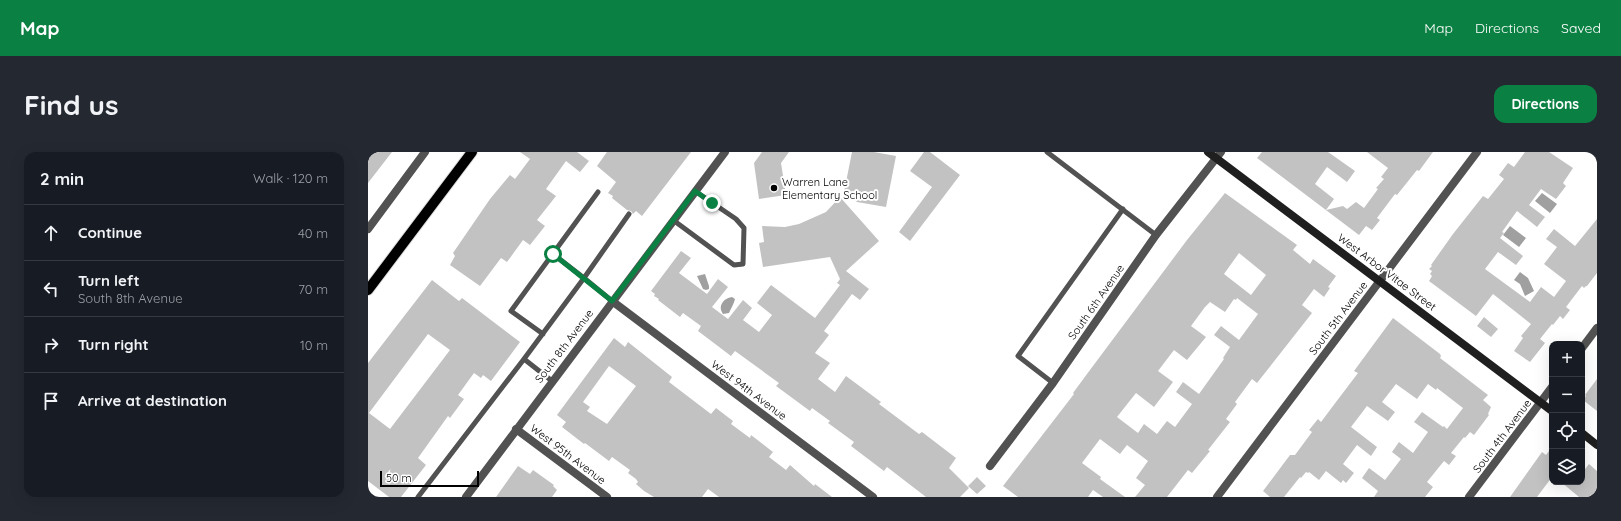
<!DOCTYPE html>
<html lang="en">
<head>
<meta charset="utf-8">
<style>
  :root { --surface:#171b24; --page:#242831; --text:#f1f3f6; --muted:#9ea1a6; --line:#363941; --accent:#0b8043 }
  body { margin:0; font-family:Quicksand,sans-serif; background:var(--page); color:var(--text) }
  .controls { position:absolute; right:12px; bottom:12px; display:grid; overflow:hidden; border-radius:8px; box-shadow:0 4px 16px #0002 }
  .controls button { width:36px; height:36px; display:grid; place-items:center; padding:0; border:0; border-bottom:1px solid var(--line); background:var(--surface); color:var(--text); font:20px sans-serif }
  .scale { position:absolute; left:12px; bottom:10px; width:99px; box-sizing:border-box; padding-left:4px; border:2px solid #000; border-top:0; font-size:11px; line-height:14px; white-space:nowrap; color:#000; -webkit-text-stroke:3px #fff; paint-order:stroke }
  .stop { position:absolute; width:12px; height:12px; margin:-9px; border:3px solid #0b8043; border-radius:50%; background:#fff }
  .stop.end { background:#0b8043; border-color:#fff; box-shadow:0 1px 4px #0008 }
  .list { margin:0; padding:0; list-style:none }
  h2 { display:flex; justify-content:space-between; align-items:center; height:52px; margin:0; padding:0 16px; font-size:17px }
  h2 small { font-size:13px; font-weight:400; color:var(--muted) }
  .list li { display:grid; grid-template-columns:26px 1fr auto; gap:12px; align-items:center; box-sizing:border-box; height:56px; padding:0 16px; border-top:1px solid var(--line) }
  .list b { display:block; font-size:15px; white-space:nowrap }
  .list p { margin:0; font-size:13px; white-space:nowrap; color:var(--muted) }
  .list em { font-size:13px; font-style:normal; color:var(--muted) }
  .icon { flex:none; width:22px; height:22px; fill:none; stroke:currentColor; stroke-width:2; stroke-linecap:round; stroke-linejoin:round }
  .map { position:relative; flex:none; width:1229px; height:345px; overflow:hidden; border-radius:12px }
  header { display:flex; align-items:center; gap:24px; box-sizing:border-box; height:56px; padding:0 20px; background:var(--accent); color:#fff }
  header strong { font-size:19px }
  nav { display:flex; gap:22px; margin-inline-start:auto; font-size:14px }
  .intro { display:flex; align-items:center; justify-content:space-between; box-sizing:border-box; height:96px; padding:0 24px }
  h1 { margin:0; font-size:28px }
  .button { padding:10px 18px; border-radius:12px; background:var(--accent); color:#fff; font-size:14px; font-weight:700 }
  main { display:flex; gap:24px; padding:0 24px }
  aside { flex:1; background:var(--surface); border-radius:12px; box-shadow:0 4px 16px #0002 }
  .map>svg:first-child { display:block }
  .water { fill:#a0a0a0 }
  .building { fill:#c2c2c2; fill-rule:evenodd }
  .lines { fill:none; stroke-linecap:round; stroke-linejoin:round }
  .primary-casing { stroke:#dbdbdb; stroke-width:12 }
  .lane { stroke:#525252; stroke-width:5 }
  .street { stroke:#525252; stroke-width:8 }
  .secondary { stroke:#1f1f1f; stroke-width:8 }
  .primary { stroke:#000; stroke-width:10 }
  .route { stroke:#0b8043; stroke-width:5 }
  .poi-dot { fill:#000; stroke:#fff; stroke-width:1.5 }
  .labels { text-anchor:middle; stroke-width:4; stroke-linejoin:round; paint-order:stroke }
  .poi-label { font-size:11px; fill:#000; stroke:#fff; text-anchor:start }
  .street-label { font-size:11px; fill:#000; stroke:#fff }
</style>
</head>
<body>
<header>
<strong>Map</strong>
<nav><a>Map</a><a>Directions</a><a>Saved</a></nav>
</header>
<div class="intro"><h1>Find us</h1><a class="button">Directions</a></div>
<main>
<aside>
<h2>2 min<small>Walk · 120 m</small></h2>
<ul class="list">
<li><svg class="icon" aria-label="ahead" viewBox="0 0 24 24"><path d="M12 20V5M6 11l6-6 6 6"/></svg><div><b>Continue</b></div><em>40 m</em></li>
<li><svg class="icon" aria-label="left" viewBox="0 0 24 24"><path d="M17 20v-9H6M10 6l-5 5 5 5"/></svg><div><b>Turn left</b><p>South 8th Avenue</p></div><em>70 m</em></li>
<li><svg class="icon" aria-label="right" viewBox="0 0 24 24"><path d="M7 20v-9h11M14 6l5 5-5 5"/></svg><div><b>Turn right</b></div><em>10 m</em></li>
<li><svg class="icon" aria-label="arrive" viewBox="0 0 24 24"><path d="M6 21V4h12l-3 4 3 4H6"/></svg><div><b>Arrive at destination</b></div></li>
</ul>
</aside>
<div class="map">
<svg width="1229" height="345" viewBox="0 0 1229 345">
  <rect width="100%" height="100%" fill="#fff"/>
  <path class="water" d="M 1174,41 L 1189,52 L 1182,61 L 1167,49 Z
    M 1142,74 L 1158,86 L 1151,95 L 1135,83 Z
    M 1152,120 L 1160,126 L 1166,139 L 1157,144 L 1152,132 L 1146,128 Z
    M 337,122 L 341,134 L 341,137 L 338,138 L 335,137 L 329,124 Z
    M 364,145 L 367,147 C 366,152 363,156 361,161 L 355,162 C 349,154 356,146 364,145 Z"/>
  <path class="building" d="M 0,0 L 24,0 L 0,31 Z
    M 152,0 L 209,0 L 221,9 L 212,20 L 198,9 L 178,37 L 188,44 L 169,68 L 177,74 L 162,93 L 155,88 L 139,110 L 133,106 L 112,134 L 82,113 L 87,104 L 85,101 L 122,47 L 142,23 L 147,27 L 162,7 Z
    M 239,0 L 323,0 L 274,64 L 268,59 L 265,62 L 263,59 L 259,58 L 244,46 L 245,44 L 240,41 L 248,30 L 229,14 Z
    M 394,0 L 421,0 L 413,11 L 418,43 L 391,47 L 386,11 Z
    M 484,0 L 506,0 L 528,4 L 518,55 L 489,50 L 476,40 Z
    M 556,0 L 562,0 L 592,23 L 542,89 L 531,80 L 564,35 L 542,19 Z
    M 894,0 L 960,0 L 987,19 L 979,30 L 959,15 L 947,32 L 966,47 L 958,58 L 975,54 L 979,57 L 988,50 L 996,56 L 1010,37 L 1008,36 L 1016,27 L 1013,25 L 1020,16 L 999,0 L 1065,0 L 1051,19 L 1049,18 L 1029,43 L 1027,42 L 1009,66 L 1012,68 L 1004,78 L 998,74 L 991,83 L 889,6 Z
    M 1157,0 L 1181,0 L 1205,16 L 1195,31 L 1198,34 L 1188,47 L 1173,37 L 1161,53 L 1177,65 L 1169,75 L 1149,59 L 1134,80 L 1136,81 L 1132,86 L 1155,104 L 1148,113 L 1130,100 L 1117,117 L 1162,150 L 1173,135 L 1186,145 L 1198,129 L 1176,112 L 1189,95 L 1178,87 L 1186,77 L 1207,94 L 1229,67 L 1229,121 L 1219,134 L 1218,134 L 1216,136 L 1214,134 L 1198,155 L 1202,158 L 1195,167 L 1192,164 L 1185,173 L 1184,172 L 1172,187 L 1177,191 L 1162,210 L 1146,199 L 1155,186 L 1153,184 L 1163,172 L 1125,142 L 1108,164 L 1061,129 L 1064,124 L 1062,122 L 1064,119 L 1061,117 L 1064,114 L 1063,113 L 1085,82 L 1115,44 L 1120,47 L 1136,27 L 1131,23 L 1140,11 L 1146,15 Z
    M 857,41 L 929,93 L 925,98 L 942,112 L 945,107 L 968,124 L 960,135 L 962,136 L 956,145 L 946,137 L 934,153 L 944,161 L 889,231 L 884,227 L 867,250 L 869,252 L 858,267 L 862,270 L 840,298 L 842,299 L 824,321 L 820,318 L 799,345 L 767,345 L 777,333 L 768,326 L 780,309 L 759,293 L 752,302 L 732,287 L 714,311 L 733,325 L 732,327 L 757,345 L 735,345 L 725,338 L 720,345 L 650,345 L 635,334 L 706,242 L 705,241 L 719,222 L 819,88 ZM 871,101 L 898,123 L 883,143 L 856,122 ZM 869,146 L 890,162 L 871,188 L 853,174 L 846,183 L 862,195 L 855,206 L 856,207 L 831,242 L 815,230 L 808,240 L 824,252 L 807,275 L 799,269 L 789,282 L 776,272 L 770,281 L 749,265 L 768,241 L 786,255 L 805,230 L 790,219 L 806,198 L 819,208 L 838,185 L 823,174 L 837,155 L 842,150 L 857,160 L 866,147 L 868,148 Z
    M 472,45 L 511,89 L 478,119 L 501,137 L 492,148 L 484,142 L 456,179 L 461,183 L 447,201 L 462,211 L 450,227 L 467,240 L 478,224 L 513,250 L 511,252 L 551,282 L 554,280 L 588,306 L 581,316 L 601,336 L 592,345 L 558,345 L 519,315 L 516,319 L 483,294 L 486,290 L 460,271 L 462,269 L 444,256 L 442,259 L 408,234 L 411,231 L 367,199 L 363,204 L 330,179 L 333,174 L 315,161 L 312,165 L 290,148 L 291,147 L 286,144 L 287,142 L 283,139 L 313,99 L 323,106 L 311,121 L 339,142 L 350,127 L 360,135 L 344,155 L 360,167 L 375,148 L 384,156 L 375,168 L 391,180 L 404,163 L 389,151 L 403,133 L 447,166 L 472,133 L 469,131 L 472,127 L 462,105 L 395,115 L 391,91 L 396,90 L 394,74 L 417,75 L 431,72 L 458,60 Z
    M 64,128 L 91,149 L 94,146 L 152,190 L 123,229 L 115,223 L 113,226 L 106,221 L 90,243 L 96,247 L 82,266 L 80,264 L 50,306 L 58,313 L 33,345 L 21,345 L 0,329 L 0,211 ZM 60,182 L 82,198 L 22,277 L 1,261 Z
    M 1116,165 L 1130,177 L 1123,185 L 1109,174 Z
    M 1025,166 L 1072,202 L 1073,204 L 1072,206 L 1120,243 L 1115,248 L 1123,255 L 1120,262 L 1121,263 L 1106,283 L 1102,280 L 1097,286 L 1096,285 L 1083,301 L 1088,304 L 1081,313 L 1076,309 L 1059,330 L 1065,335 L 1057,345 L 1006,345 L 1010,339 L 994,326 L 1001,316 L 1017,328 L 1033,307 L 1024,300 L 1031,290 L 1045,301 L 1060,280 L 1046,270 L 1054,260 L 1075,275 L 1076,274 L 1079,277 L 1095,256 L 1069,236 L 1068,238 L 1060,232 L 1049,247 L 1028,232 L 1014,250 L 1027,260 L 1020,269 L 999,254 L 983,275 L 1009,295 L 1003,304 L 989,293 L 975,312 L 986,321 L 978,331 L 975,328 L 973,331 L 958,319 L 951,328 L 941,320 L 940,321 L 938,320 L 933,326 L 932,325 L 916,345 L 902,345 L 895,339 L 922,303 L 927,303 L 944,280 L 941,278 L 950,267 L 953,270 L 968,250 L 990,221 L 986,219 Z
    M 246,186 L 257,195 L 260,190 L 304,225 L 301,230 L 343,262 L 348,256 L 365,269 L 363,272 L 382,286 L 383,283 L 405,300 L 401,305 L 418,318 L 422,313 L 446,334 L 447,332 L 464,345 L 351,345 L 340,337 L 334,345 L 286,345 L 276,339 L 268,332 L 270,330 L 268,327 L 260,321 L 262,318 L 244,305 L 241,309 L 217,291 L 216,292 L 194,275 L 198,270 L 189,263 ZM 241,214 L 268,234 L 239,272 L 219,259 L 222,255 L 215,250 Z
    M 1229,227 L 1229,259 L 1215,248 L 1218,244 L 1217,243 Z
    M 1184,295 L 1184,325 L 1169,345 L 1142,345 L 1174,300 L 1178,303 Z
    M 1221,312 L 1229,319 L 1229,345 L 1211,345 L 1193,330 L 1214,330 L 1214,321 Z
    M 150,314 L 162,322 L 165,318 L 186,333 L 185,334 L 189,338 L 184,345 L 128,345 Z
    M 609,325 L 618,334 L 609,342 L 600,334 Z"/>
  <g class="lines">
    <defs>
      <path id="primary" d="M 0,138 L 104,0"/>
    </defs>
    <use href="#primary" class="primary-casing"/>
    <path class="lane" d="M 679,0 L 788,83
      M 305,68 L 366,113 L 375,112 L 376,76 L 368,67 L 327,39
      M 185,102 L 216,126 L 261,62
      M 175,182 L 143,159 L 230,40
      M 184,229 L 156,207 L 216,126 L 244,149
      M 685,231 L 650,204 L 755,57
      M 50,345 L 156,207"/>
    <path class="street" d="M 0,77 L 57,0
      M 244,149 L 505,345
      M 1214,196 L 1229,176
      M 148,277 L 239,345
      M 622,314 L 685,231 L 788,83 L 853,0
      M 98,345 L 357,0
      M 849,345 L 1109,0
      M 1101,345 L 1184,235"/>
    <path class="secondary" d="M 840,0 L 1184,259
      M 1214,281 L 1229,293"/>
    <use href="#primary" class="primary"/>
  </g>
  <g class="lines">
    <path class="route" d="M 185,102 L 244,149 L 327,39 L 344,51"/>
  </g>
  <circle class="poi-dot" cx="406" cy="36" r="4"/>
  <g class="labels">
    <g class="poi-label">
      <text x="414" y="34">Warren Lane<tspan x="414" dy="13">Elementary School</tspan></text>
    </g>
    <g class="street-label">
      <text transform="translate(1019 120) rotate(37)" y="4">West Arbor Vitae Street</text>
      <text transform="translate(728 150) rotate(-55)" y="4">South 6th Avenue</text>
      <text transform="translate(970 166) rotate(-53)" y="4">South 5th Avenue</text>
      <text transform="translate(196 194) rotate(-53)" y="4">South 8th Avenue</text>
      <text transform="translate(381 238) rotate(37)" y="4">West 94th Avenue</text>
      <text transform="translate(1134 284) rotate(-53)" y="4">South 4th Avenue</text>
      <text transform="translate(200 302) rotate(37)" y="4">West 95th Avenue</text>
    </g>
  </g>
</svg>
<div class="controls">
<button>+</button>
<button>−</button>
<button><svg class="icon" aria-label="locate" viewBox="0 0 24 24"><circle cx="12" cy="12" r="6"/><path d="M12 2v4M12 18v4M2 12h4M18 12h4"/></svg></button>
<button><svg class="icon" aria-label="layers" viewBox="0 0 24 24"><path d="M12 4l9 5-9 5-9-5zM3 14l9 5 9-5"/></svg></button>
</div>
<div class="scale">50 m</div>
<div class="stop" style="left:185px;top:102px"></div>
<div class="stop end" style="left:344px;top:51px"></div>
</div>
</main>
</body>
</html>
